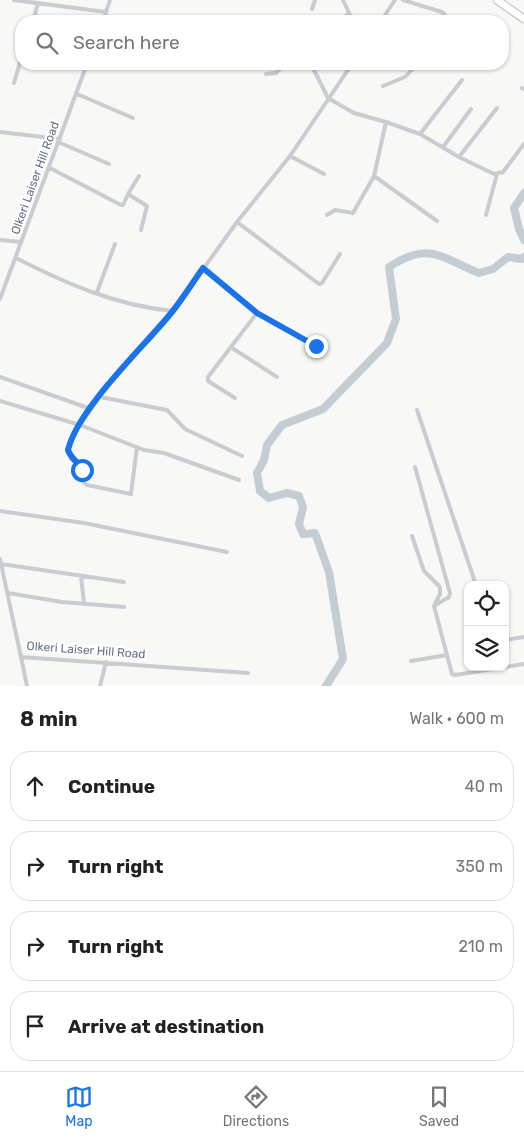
<!DOCTYPE html>
<html lang="en">
<head>
<meta charset="utf-8">
<style>
  :root { --surface:#fff; --page:#f2f2f2; --text:#222; --muted:#767676; --line:#e0e0e0; --accent:#1a73e8 }
  body { margin:0; font-family:Rubik,sans-serif; background:var(--page); color:var(--text) }
  .controls { position:absolute; right:15px; bottom:15px; display:grid; overflow:hidden; border-radius:10px; box-shadow:0 1px 4px #0004 }
  .controls button { width:45px; height:45px; display:grid; place-items:center; padding:0; border:0; border-bottom:1px solid var(--line); background:var(--surface); color:var(--text); font:25px sans-serif }
  .stop { position:absolute; width:15px; height:15px; margin:-11px; border:4px solid #1a73e8; border-radius:50%; background:#fff }
  .stop.end { background:#1a73e8; border-color:#fff; box-shadow:0 1px 5px #0008 }
  .list { margin:0; padding:0; list-style:none }
  h2 { display:flex; justify-content:space-between; align-items:center; height:65px; margin:0; padding:0 20px; font-size:21px }
  h2 small { font-size:16px; font-weight:400; color:var(--muted) }
  .list li { display:grid; grid-template-columns:32px 1fr auto; gap:15px; align-items:center; box-sizing:border-box; height:70px; margin:0 10px 10px; padding:0 10px; border:1px solid var(--line); border-radius:20px }
  .list b { display:block; font-size:19px; white-space:nowrap }
  .list em { font-size:16px; font-style:normal; color:var(--muted) }
  .icon { flex:none; width:28px; height:28px; fill:none; stroke:currentColor; stroke-width:2; stroke-linecap:round; stroke-linejoin:round }
  .map { position:relative; flex:none; width:524px; height:686px; overflow:hidden }
  .search { position:absolute; background:var(--surface); box-shadow:0 1px 4px #0004; left:15px; right:15px; top:15px; height:55px; display:flex; align-items:center; gap:12px; box-sizing:border-box; padding:0 18px; border-radius:20px; color:var(--muted); font-size:19px }
  .sheet { height:385px; background:var(--surface) }
  nav { display:flex; justify-content:space-around; align-items:center; box-sizing:border-box; height:70px; border-top:1px solid var(--line); background:var(--surface); font-size:14px; color:var(--muted) }
  nav a { display:grid; justify-items:center; gap:2px }
  nav .on { color:var(--accent) }
  .map>svg:first-child { display:block }
  .lines { fill:none; stroke-linecap:round; stroke-linejoin:round }
  .river { stroke:#c5cdd4; stroke-width:8 }
  .highway-casing { stroke:#bbbdc2; stroke-width:9 }
  .street { stroke:#c9ccd0; stroke-width:4 }
  .highway { stroke:#fff; stroke-width:7 }
  .route { stroke:#1a73e8; stroke-width:6 }
  .labels { text-anchor:middle; stroke-width:5; stroke-linejoin:round; paint-order:stroke }
  .street-label { font-size:12px; fill:#667289; stroke:#fff }
</style>
</head>
<body>
<div class="map">
<svg width="524" height="686" viewBox="0 0 524 686">
  <rect width="100%" height="100%" fill="#f8f9f6"/>
  <g class="lines">
    <path class="river" d="M 524,193 L 514,208 L 519,229 L 524,240
      M 326,686 L 343,659 L 329,572 L 315,533 L 303,534 L 299,524 L 303,507 L 299,496 L 287,493 L 269,498 L 260,491 L 257,473 L 264,460 L 267,445 L 282,425 L 323,409 L 387,343 L 396,319 L 389,267 C 429,241 440,257 479,273 L 493,269 L 508,257 L 522,259 L 524,257"/>
    <defs>
      <path id="highway" d="M 497,0 L 524,19"/>
    </defs>
    <use href="#highway" class="highway-casing"/>
    <path class="street" d="M 14,0 L 106,12
      M 343,0 L 353,21
      M 403,0 L 442,12 L 445,15 L 444,21
      M 312,9 L 315,0
      M 33,21 L 38,3
      M 103,21 L 110,0
      M 341,21 L 349,13
      M 381,21 L 395,0
      M 311,64 L 328,98 L 354,113 L 386,122 L 420,134 L 459,157 L 494,174 L 503,172 L 524,144
      M 266,74 L 276,73 L 285,64
      M 14,83 L 21,59
      M 383,86 L 405,77 L 417,64
      M 522,88 L 524,89
      M 77,94 L 133,118
      M 0,132 L 60,139
      M 420,134 L 462,80
      M 58,142 L 109,164
      M 443,147 L 471,109
      M 290,156 L 324,174
      M 459,157 L 497,108
      M 50,168 L 121,205 L 123,205 L 128,194 L 147,206 L 141,230
      M 374,176 L 437,221
      M 128,194 L 139,176
      M 327,215 L 335,210 L 353,213 L 374,176 L 386,122
      M 486,215 L 497,174
      M 237,222 L 319,284 L 322,283 L 340,254
      M 0,240 L 21,242
      M 16,258 C 65,283 117,306 173,311
      M 203,268 L 257,313 L 316,346
      M 97,292 L 115,244
      M 0,299 L 87,64
      M 232,348 L 277,377
      M 0,377 L 91,409
      M 100,397 L 167,410 L 185,429 L 242,456
      M 235,398 L 208,381 L 208,377 L 257,313
      M 0,401 L 80,425 L 144,450 L 164,453 L 239,480
      M 417,410 L 476,585
      M 80,425 L 107,386 L 173,311 L 237,222 L 290,156 L 352,64
      M 78,426 L 68,450 L 71,459 L 81,467 L 83,482 L 87,485 L 131,494 L 137,447
      M 415,467 L 450,593 L 449,597 L 434,606 L 452,674 L 455,675 L 524,664
      M 0,511 L 84,523 L 227,552
      M 412,536 L 424,571 L 440,587 L 440,594 L 434,606
      M 0,559 L 21,657 L 248,673
      M 1,564 L 124,582
      M 81,576 L 84,603
      M 8,593 L 62,602 L 124,607
      M 505,640 L 524,637
      M 21,657 L 27,686
      M 411,661 L 447,655
      M 100,686 L 106,662"/>
    <use href="#highway" class="highway"/>
  </g>
  <g class="lines">
    <path class="route" d="M 82,470 C 79,462 71,459 68,450 C 78,408 143,348 172,312 C 183,298 193,282 203,268 L 257,313 L 316,346"/>
  </g>
  <g class="labels">
    <g class="street-label">
      <text transform="translate(35 178) rotate(-70)" y="4">Olkeri Laiser Hill Road</text>
      <text transform="translate(86 650) rotate(4)" y="4">Olkeri Laiser Hill Road</text>
    </g>
  </g>
</svg>
<div class="controls">
<button><svg class="icon" aria-label="locate" viewBox="0 0 24 24"><circle cx="12" cy="12" r="6"/><path d="M12 2v4M12 18v4M2 12h4M18 12h4"/></svg></button>
<button><svg class="icon" aria-label="layers" viewBox="0 0 24 24"><path d="M12 4l9 5-9 5-9-5zM3 14l9 5 9-5"/></svg></button>
</div>
<div class="stop" style="left:82px;top:470px"></div>
<div class="stop end" style="left:316px;top:346px"></div>
<div class="search"><svg class="icon" aria-label="search" viewBox="0 0 24 24"><circle cx="10" cy="10" r="6"/><path d="M15 15l6 6"/></svg>Search here</div>
</div>
<section class="sheet">
<h2>8 min<small>Walk · 600 m</small></h2>
<ul class="list">
<li><svg class="icon" aria-label="ahead" viewBox="0 0 24 24"><path d="M12 20V5M6 11l6-6 6 6"/></svg><div><b>Continue</b></div><em>40 m</em></li>
<li><svg class="icon" aria-label="right" viewBox="0 0 24 24"><path d="M7 20v-9h11M14 6l5 5-5 5"/></svg><div><b>Turn right</b></div><em>350 m</em></li>
<li><svg class="icon" aria-label="right" viewBox="0 0 24 24"><path d="M7 20v-9h11M14 6l5 5-5 5"/></svg><div><b>Turn right</b></div><em>210 m</em></li>
<li><svg class="icon" aria-label="arrive" viewBox="0 0 24 24"><path d="M6 21V4h12l-3 4 3 4H6"/></svg><div><b>Arrive at destination</b></div></li>
</ul>
</section>
<nav>
<a class="on"><svg class="icon" aria-label="map" viewBox="0 0 24 24"><path d="M3 6l6-2 6 2 6-2v14l-6 2-6-2-6 2zM9 4v14M15 6v14"/></svg>Map</a>
<a><svg class="icon" aria-label="directions" viewBox="0 0 24 24"><path d="M12 3l9 9-9 9-9-9zM9 14v-3h6M13 9l2 2-2 2"/></svg>Directions</a>
<a><svg class="icon" aria-label="saved" viewBox="0 0 24 24"><path d="M7 4h10v16l-5-4-5 4z"/></svg>Saved</a>
</nav>
</body>
</html>
